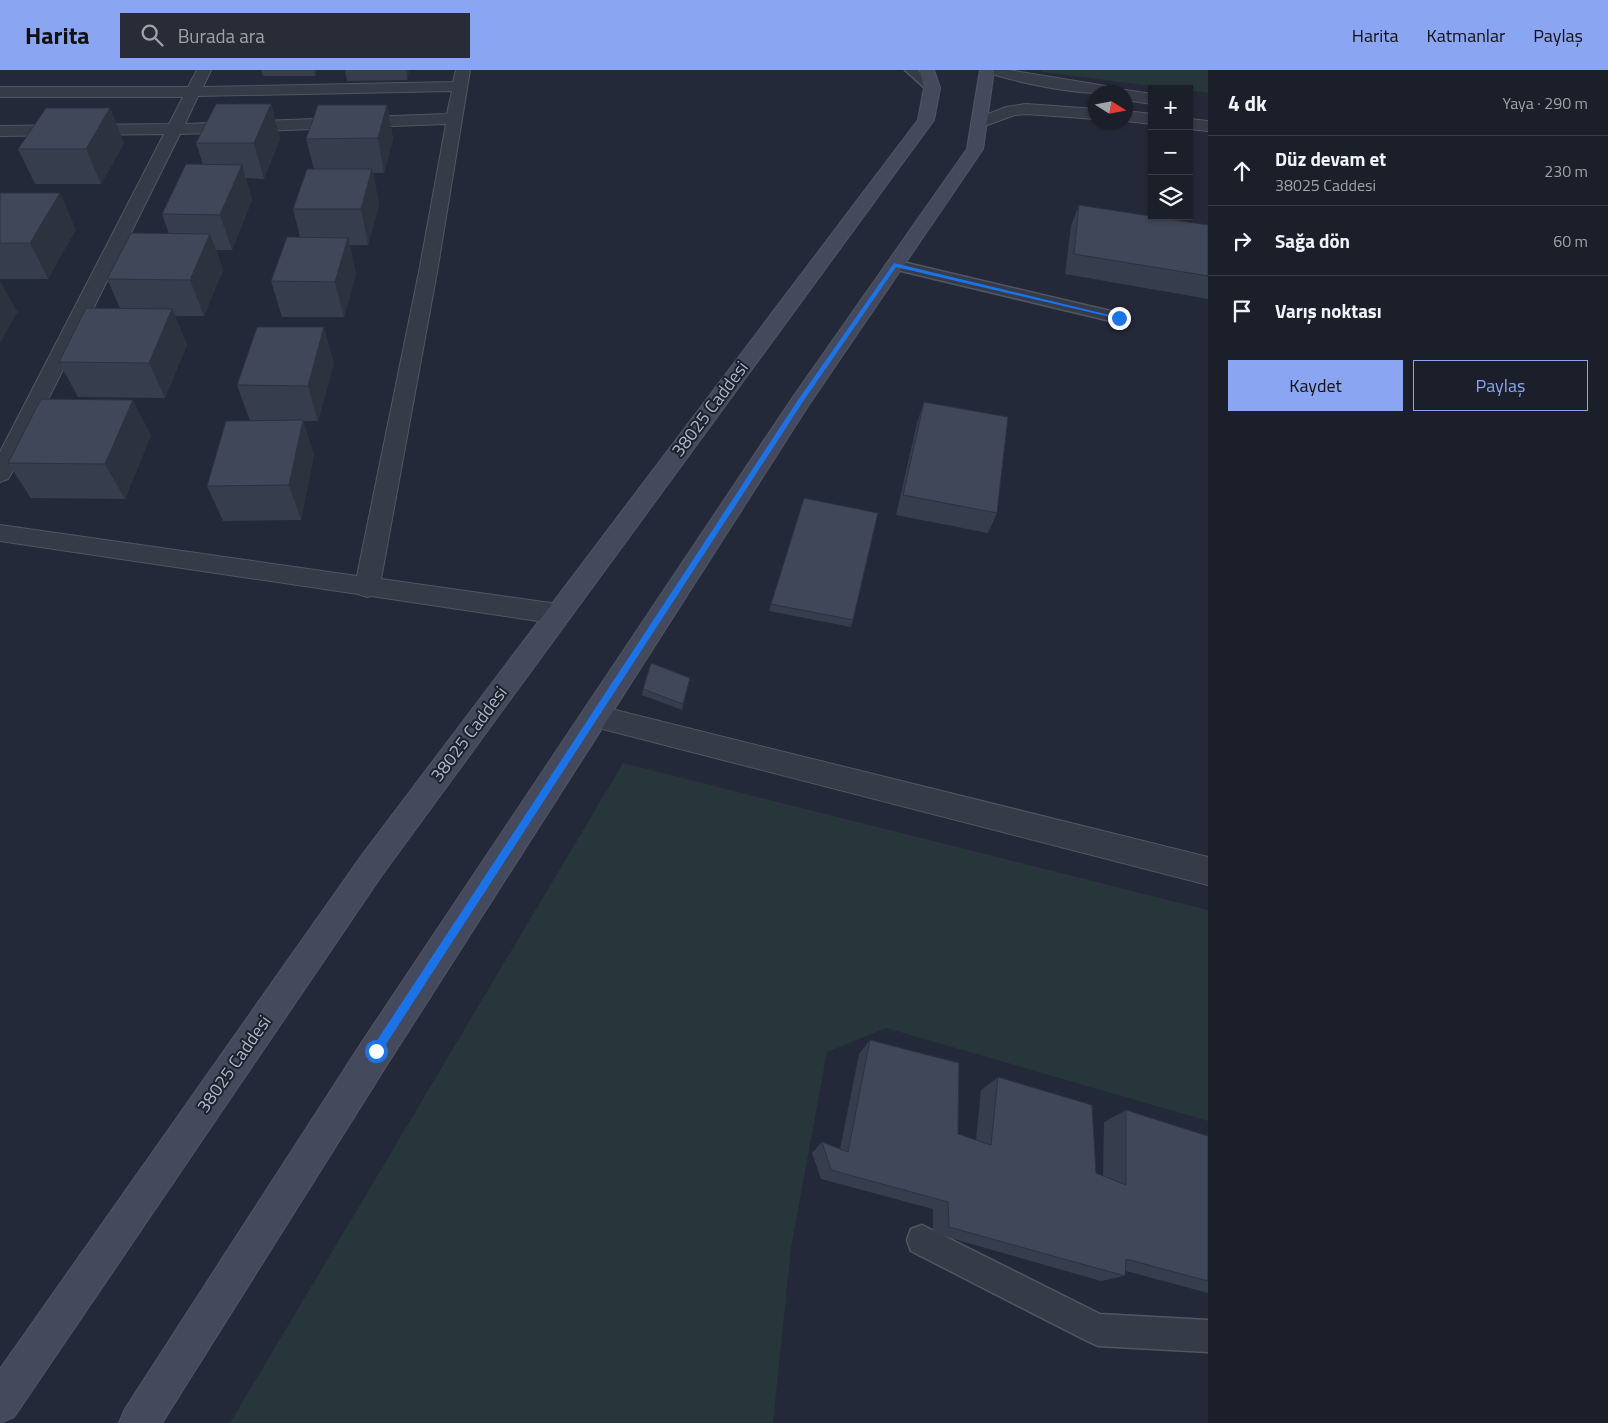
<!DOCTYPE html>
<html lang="tr">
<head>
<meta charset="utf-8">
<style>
  :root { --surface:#1a1f2a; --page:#272c36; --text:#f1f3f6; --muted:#9fa2a8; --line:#383d47; --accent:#8aa5f1 }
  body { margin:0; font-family:"Titillium Web",sans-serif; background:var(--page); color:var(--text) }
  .controls { position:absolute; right:15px; top:15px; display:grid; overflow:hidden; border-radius:0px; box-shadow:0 1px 4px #0004 }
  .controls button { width:45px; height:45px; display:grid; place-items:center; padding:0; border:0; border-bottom:1px solid var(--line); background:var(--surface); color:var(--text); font:25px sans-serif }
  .compass { position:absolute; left:1088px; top:15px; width:45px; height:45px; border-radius:50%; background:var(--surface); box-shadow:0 1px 4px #0004; rotate:101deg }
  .stop { position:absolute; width:15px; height:15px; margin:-11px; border:4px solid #1a73e8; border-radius:50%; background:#fff }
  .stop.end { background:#1a73e8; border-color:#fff; box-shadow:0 1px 5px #0008 }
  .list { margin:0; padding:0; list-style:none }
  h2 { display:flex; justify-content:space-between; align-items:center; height:65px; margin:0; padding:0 20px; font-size:21px }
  h2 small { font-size:16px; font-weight:400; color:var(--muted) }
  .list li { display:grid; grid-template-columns:32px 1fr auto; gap:15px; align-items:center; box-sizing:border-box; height:70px; padding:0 20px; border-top:1px solid var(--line) }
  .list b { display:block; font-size:19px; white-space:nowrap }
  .list p { margin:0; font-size:16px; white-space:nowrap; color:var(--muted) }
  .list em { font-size:16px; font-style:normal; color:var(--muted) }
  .actions { display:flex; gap:10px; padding:15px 20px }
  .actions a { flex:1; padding:11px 0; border:1px solid var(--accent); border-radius:0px; text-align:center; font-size:18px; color:var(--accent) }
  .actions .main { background:var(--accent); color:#111 }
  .icon { flex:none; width:28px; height:28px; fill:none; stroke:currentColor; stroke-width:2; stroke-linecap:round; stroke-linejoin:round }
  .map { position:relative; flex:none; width:1208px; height:1353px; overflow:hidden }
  header { display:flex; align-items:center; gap:30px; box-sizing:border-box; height:70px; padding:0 25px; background:var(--accent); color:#111 }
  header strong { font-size:24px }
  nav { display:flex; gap:28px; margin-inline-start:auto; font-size:18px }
  .search { width:350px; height:45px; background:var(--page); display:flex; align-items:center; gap:12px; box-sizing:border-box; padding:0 18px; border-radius:0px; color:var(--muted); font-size:19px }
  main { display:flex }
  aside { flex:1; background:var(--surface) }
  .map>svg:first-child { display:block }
  .green { fill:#26363a }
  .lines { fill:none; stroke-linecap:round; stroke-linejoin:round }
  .service-casing { stroke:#515663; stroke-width:3 }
  .minor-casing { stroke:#515663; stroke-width:2 }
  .secondary-casing { stroke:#515663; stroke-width:2 }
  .service { fill:#363b48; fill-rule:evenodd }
  .minor { fill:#363b48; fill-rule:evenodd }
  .secondary { fill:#444a5b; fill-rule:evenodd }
  .wall { fill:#363d4c }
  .shaded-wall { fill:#2c323e }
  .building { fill:#3f4758; stroke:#2c323e }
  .route { fill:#1a73e8 }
  .labels { text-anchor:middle; stroke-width:4; stroke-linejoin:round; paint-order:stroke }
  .street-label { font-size:18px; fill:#b1b6c5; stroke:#1b212d }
</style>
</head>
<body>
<header>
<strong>Harita</strong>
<div class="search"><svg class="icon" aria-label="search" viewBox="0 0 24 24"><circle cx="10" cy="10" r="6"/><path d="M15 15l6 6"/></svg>Burada ara</div>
<nav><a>Harita</a><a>Katmanlar</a><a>Paylaş</a></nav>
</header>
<main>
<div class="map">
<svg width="1208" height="1353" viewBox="0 0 1208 1353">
  <rect width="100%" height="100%" fill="#232938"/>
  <path class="green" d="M 1040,0 L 1208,0 L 1208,23 L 1189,20 L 1189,19 L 1176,19 L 1042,2 Z
    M 623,693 L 1208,840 L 1208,1051 L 886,958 L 827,982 L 791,1178 L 773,1353 L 230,1353 Z"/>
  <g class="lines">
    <defs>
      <path id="service" d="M 905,0 L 918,0 L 938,18 L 936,21 L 928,21 Z
        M 894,190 L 1119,243 L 1125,245 L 1127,248 L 1125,251 L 1119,253 L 889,198 L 886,195 L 889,192 Z
        M 922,1155 L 1100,1244 L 1208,1250 L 1208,1282 L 1098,1276 L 1087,1271 L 911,1181 L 907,1170 L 911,1159 Z"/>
      <path id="minor" d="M 197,0 L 211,0 L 203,17 L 453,12 L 456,0 L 470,0 L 437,202 L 381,509 L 558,534 L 567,537 L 571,544 L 567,551 L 558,554 L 371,526 L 367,527 L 358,524 L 0,471 L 0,455 L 357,506 L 419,202 L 446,54 L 180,64 L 11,404 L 8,409 L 0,412 L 0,382 L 164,64 L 0,66 L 0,56 L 169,54 L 183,27 L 0,27 L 0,17 L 188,17 ZM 452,21 L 447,44 L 185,54 L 198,26 Z
        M 986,0 L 1009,0 L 1112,17 L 1117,19 L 1120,22 C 1083,27 1025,14 988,3 Z
        M 1126,20 L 1152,24 L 1152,34 L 1126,30 L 1126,22 L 1120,22 Z
        M 1026,34 L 1096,39 L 1096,49 L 1026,44 L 1015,45 L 979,58 L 973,56 L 971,53 L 973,50 L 1006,37 Z
        M 1126,41 L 1152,44 L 1152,54 L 1126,51 Z
        M 1189,49 L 1208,51 L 1208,61 L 1189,59 Z
        M 595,635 L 1208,787 L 1208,815 L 595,657 L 585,654 L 582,646 L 585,638 Z"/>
      <path id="secondary" d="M 920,0 L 934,0 L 940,18 L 934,50 L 382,805 L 14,1347 L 0,1353 L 0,1299 L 362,785 L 918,50 L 924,18 Z
        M 980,0 L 994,0 L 983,79 L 808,336 L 388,993 L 162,1353 L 119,1353 L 125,1339 L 364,969 L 793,327 L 967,79 Z"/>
    </defs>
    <use href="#service" class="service-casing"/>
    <use href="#minor" class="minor-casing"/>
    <use href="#secondary" class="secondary-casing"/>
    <use href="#service" class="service"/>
    <use href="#minor" class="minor"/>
    <use href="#secondary" class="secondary"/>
  </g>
  <path class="wall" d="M 261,0 L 317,0 L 315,6 L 263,6 Z
    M 345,0 L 409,0 L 407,10 L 347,11 Z
    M 271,34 L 280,69 L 264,109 L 246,108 L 252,130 L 232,180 L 216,180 L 223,200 L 204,246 L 175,246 L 187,275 L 165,328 L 78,327 L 59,292 L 120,238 L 107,209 L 169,164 L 162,144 L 203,94 L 196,73 Z
    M 387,35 L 393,69 L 384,103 L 373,103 L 379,135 L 368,175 L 350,175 L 356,204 L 344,247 L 282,247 L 271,211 L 300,167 L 293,139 L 314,99 L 306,69 Z
    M 110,38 L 124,73 L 101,114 L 35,114 L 18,79 Z
    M 0,123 L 76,159 L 48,209 L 0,209 Z
    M 1079,135 L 1208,155 L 1208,229 L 1065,204 L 1071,156 Z
    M 334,293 L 318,351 L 303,351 L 314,385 L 301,450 L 223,451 L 207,416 L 250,351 L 237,315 Z
    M 924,332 L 997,443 L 988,463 L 896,445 L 917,353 Z
    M 151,365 L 125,429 L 31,428 L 8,393 Z
    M 771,534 L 853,550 L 851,557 L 769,541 Z
    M 689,614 L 682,640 L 642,625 L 643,619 Z
    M 870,970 L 958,1064 L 976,1070 L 981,1020 L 998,1007 L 1096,1103 L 1103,1106 L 1104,1052 L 1126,1040 L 1208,1066 L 1208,1223 L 1126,1201 L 1125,1206 L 1101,1211 L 933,1163 L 933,1139 L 821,1109 L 812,1083 L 822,1072 L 840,1079 L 859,984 Z"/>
  <path class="shaded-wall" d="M 314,0 L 317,0 L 315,6 Z
    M 406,0 L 409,0 L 407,10 Z
    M 271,34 L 280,69 L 264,109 L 254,73 Z
    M 387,35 L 393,69 L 384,103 L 378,68 Z
    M 110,38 L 124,73 L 101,114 L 86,79 Z
    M 242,95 L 252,130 L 232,180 L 220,145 Z
    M 372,99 L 379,135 L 368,175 L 361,139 Z
    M 60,123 L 76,159 L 48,209 L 30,173 Z
    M 210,164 L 223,200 L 204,246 L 190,210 Z
    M 348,168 L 356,204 L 344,247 L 335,212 Z
    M 0,211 L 18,242 L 0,273 Z
    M 172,239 L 187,275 L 165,328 L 149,293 Z
    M 324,257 L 334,293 L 318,351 L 308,316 Z
    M 133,330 L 151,365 L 125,429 L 105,394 Z
    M 303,350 L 314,385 L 301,450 L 289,415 Z
    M 690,608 L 689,614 L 682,640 L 683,634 Z"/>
  <path class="building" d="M 216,34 L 271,34 L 254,73 L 196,73 Z
    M 318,35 L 387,35 L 378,68 L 306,69 Z
    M 46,38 L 110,38 L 86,79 L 18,79 Z
    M 186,94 L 242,95 L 220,145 L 162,144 Z
    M 307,99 L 372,99 L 361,139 L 293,139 Z
    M 0,123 L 60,123 L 30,173 L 0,173 Z
    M 1079,135 L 1208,155 L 1208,206 L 1074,184 Z
    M 131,163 L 210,164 L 190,210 L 107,209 Z
    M 287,167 L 348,168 L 335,212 L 271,211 Z
    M 86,238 L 172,239 L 149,293 L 59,292 Z
    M 257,257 L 324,257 L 308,316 L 237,315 Z
    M 41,329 L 133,330 L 105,394 L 8,393 Z
    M 924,332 L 1008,347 L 997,443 L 903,425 Z
    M 303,350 L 289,415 L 207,416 L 226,351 Z
    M 804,428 L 878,443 L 853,550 L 771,534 Z
    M 651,593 L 690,608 L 683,634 L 643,619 Z
    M 870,970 L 959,993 L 958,1064 L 991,1075 L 998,1007 L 1092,1035 L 1096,1103 L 1126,1115 L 1126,1040 L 1208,1066 L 1208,1211 L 1126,1189 L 1125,1206 L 949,1157 L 948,1132 L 831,1100 L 822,1072 L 848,1082 Z"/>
  <path class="route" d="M 894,193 L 1122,248 L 1119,249 L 896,197 L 802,333 L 379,985 L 372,985 L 372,978 L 798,330 Z"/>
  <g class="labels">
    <g class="street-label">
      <text transform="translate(710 339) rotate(-53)" y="6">38025 Caddesi</text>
      <text transform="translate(469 664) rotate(-53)" y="6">38025 Caddesi</text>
      <text transform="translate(234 994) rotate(-55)" y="6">38025 Caddesi</text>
    </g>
  </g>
</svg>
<div class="controls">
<button>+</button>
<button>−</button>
<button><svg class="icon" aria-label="layers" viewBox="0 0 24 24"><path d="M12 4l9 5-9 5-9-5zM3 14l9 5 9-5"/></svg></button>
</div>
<svg class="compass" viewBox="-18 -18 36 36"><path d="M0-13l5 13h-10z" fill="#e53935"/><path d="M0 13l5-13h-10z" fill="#9fa2a8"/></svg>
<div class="stop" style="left:376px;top:981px"></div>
<div class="stop end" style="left:1119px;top:248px"></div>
</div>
<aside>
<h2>4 dk<small>Yaya · 290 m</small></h2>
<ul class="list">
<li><svg class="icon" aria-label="ahead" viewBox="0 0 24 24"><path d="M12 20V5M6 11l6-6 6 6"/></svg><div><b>Düz devam et</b><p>38025 Caddesi</p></div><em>230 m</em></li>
<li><svg class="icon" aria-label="right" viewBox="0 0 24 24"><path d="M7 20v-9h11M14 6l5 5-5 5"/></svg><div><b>Sağa dön</b></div><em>60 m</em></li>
<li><svg class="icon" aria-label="arrive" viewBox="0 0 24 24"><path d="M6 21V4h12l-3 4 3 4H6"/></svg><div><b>Varış noktası</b></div></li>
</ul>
<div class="actions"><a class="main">Kaydet</a><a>Paylaş</a></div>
</aside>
</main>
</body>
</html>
